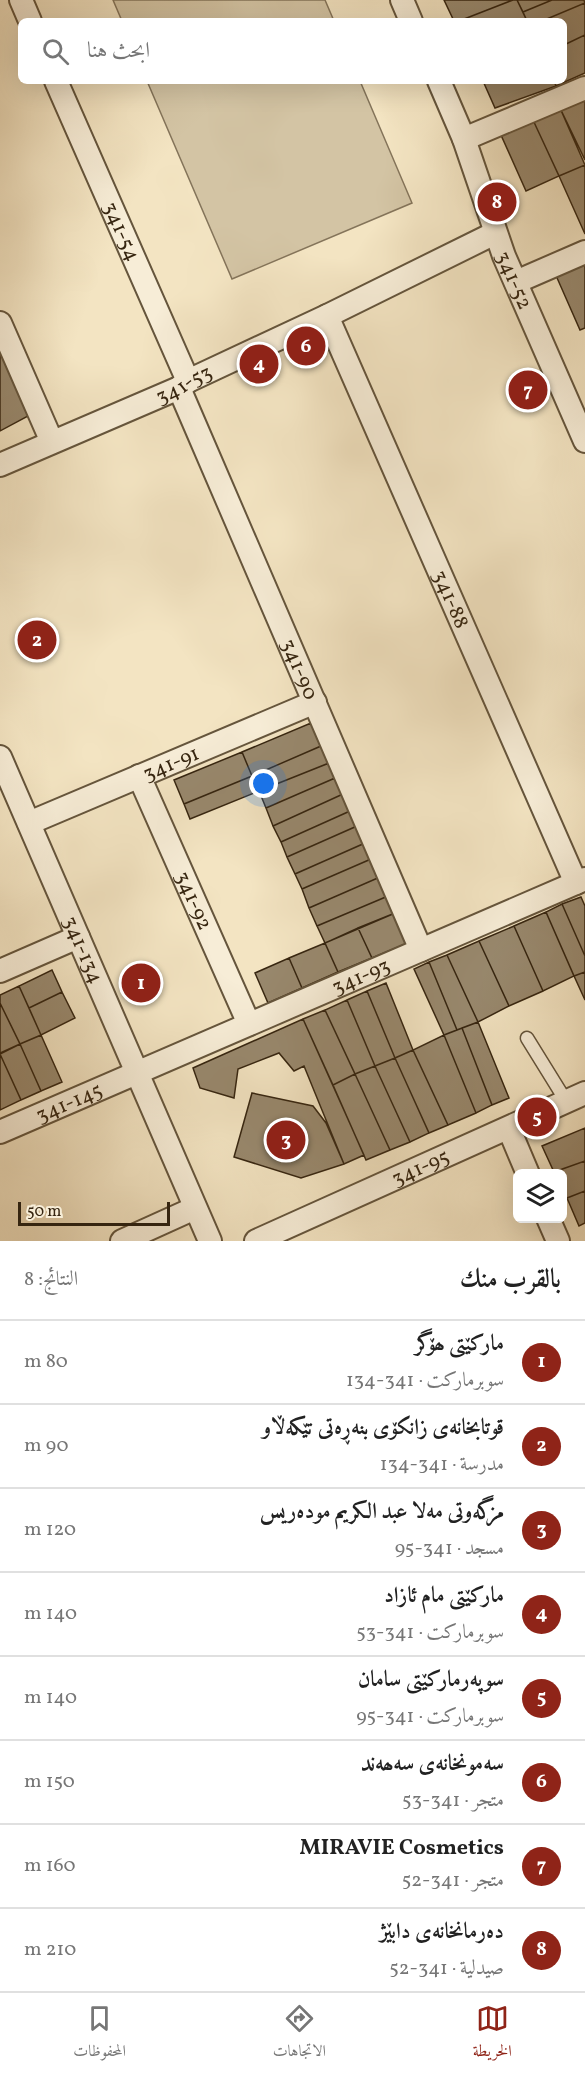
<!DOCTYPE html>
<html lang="ar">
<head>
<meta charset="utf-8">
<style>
  :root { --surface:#fff; --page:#f6f6f6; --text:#222; --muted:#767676; --line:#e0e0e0; --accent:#8f2418 }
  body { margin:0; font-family:Vollkorn,Amiri,serif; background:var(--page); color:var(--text); direction:rtl }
  .controls { position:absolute; right:18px; bottom:18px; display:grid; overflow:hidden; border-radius:9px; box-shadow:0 6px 24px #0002 }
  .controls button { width:54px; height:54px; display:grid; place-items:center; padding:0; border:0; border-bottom:2px solid var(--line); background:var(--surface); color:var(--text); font:30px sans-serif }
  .scale { position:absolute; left:18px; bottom:15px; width:152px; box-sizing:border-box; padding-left:6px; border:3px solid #362510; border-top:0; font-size:16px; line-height:21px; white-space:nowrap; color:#362510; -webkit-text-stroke:4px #f7edd7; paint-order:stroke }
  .you { position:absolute; left:264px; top:784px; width:21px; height:21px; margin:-15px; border:4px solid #fff; border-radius:50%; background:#1a73e8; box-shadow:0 0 0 9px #1a73e833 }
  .badge { display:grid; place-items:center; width:39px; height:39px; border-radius:50%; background:var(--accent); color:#fff; font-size:20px; font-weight:700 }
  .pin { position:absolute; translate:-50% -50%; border:3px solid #fff; box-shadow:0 2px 6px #0006 }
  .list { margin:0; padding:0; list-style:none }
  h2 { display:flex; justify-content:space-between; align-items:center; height:78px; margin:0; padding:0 24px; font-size:26px }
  h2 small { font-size:20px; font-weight:400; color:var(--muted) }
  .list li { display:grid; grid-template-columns:39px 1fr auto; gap:18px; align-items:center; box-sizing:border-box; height:84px; padding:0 24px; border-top:2px solid var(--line) }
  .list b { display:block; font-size:22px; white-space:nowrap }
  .list p { margin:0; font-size:20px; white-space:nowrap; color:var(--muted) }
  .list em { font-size:20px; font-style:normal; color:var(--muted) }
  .icon { flex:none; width:33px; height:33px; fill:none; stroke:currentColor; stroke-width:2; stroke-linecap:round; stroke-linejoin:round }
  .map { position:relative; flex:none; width:585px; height:1241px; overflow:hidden; direction:ltr }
  .search { position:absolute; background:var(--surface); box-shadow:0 6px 24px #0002; left:18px; right:18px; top:18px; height:66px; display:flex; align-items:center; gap:15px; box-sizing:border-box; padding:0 21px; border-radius:9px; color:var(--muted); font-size:22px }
  .sheet { height:750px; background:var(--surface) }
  nav { display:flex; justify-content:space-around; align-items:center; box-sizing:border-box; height:84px; border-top:2px solid var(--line); background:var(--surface); font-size:16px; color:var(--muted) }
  nav a { display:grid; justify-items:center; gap:3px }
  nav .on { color:var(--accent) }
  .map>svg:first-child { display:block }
  .green { fill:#d3c4a4; stroke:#84745a; stroke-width:1.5 }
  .building { fill:#98886d; stroke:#362510; stroke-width:1.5 }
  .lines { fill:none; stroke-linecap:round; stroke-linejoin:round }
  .service-casing { stroke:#65553c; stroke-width:15 }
  .minor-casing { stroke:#65553c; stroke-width:26 }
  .service { stroke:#f7edd7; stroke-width:12 }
  .minor { stroke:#f7edd7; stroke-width:22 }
  .labels { text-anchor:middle; stroke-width:4.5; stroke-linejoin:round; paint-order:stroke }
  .street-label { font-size:21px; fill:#362510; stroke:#f7edd7 }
</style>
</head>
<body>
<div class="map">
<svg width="585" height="1241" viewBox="0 0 585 1241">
  <rect width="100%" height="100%" fill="#f3e4c2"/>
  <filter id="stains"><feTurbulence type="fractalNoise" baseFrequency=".00333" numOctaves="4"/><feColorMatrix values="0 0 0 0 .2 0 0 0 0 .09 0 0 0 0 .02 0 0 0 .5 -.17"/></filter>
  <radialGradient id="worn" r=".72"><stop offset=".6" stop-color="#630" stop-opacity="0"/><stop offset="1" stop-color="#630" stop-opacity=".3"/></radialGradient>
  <path class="green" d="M 113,0 L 325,0 L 334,21 L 122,21 Z
    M 147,81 L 360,81 L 412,203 L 232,279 Z"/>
  <path class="building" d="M 444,0 L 513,0 L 459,21 L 454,21 Z
    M 513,0 L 517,0 L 527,21 L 459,21 Z
    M 517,0 L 552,0 L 523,12 Z
    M 552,0 L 584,0 L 585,3 L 542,21 L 527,21 L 523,12 Z
    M 585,3 L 585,35 L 564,45 L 564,21 L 542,21 Z
    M 585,35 L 585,73 L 556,86 L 554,81 L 564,81 L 564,45 Z
    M 483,81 L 554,81 L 556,86 L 495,108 Z
    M 585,98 L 585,160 L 560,108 Z
    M 560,108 L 585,165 L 559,176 L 533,120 Z
    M 533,120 L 559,176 L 526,191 L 501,135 Z
    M 585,165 L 585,234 L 559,176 Z
    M 585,259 L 585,328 L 580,330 L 554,271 Z
    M 0,348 L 30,415 L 0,431 Z
    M 311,723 L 321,746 L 252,776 L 242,752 Z
    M 321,746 L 329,763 L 259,791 L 252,776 Z
    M 242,752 L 252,776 L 184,804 L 174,780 Z
    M 329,763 L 335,778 L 266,808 L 259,791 Z
    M 252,776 L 259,791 L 190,819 L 184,804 Z
    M 335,778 L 343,794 L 273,826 L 266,808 Z
    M 343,794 L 350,811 L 281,842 L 273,826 Z
    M 350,811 L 357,826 L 287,857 L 281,842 Z
    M 357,826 L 365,843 L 295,874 L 287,857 Z
    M 365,843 L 371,859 L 302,889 L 295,874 Z
    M 371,859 L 380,877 L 309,908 L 302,889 Z
    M 380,877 L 388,896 L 317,926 L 309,908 Z
    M 388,896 L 395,913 L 325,943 L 317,926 Z
    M 581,897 L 585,906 L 585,956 L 562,904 Z
    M 562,904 L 585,956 L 585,972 L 574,976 L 546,912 Z
    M 546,912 L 574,976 L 543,991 L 514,926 Z
    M 395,913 L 408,943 L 372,958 L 358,928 Z
    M 514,926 L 543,991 L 509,1006 L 479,941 Z
    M 358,928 L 372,958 L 338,972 L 325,943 Z
    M 479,941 L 509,1006 L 478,1022 L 447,955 Z
    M 325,943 L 338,972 L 302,988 L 289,958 Z
    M 447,955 L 478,1022 L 457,1030 L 429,962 Z
    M 289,958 L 302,988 L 268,1003 L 255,973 Z
    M 429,962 L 457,1030 L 444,1035 L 414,969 Z
    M 52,970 L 62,992 L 29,1008 L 19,986 Z
    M 585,972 L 585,1000 L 574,976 Z
    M 386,983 L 413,1050 L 395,1058 L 367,991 Z
    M 19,986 L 41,1035 L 20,1044 L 0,1003 L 0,995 Z
    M 367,991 L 395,1058 L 375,1066 L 347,1000 Z
    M 62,992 L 75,1018 L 41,1035 L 29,1008 Z
    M 347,1000 L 375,1066 L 355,1074 L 325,1010 Z
    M 0,1003 L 20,1044 L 0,1053 Z
    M 325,1010 L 355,1074 L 333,1085 L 303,1019 Z
    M 303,1019 L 364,1155 L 344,1164 L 304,1066 L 294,1071 L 279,1053 L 238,1069 L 234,1098 L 200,1088 L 193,1068 Z
    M 478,1022 L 509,1098 L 492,1105 L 462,1028 Z
    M 462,1028 L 492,1105 L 476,1113 L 444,1035 Z
    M 41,1035 L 62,1082 L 41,1091 L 20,1044 Z
    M 444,1035 L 476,1113 L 448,1125 L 413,1050 Z
    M 20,1044 L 41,1091 L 21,1100 L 0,1054 Z
    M 413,1050 L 448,1125 L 429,1133 L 395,1058 Z
    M 0,1054 L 21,1100 L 0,1110 Z
    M 395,1058 L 429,1133 L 410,1142 L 375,1066 Z
    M 375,1066 L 410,1142 L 390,1150 L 355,1074 Z
    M 355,1074 L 390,1150 L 366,1160 L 333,1085 Z
    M 252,1093 L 313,1106 L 326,1123 L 344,1164 L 301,1178 L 234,1157 Z
    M 585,1128 L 585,1161 L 554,1172 L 542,1146 Z
    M 585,1161 L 585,1191 L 567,1198 L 562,1189 L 562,1174 L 554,1172 Z
    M 585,1191 L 585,1223 L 579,1226 L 567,1198 Z"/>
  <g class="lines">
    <defs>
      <path id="service" d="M 527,1038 L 566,1101"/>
      <g id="minor">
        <path d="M 21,0 L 30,21"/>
        <path d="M 402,0 L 411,21"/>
        <path id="s1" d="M 56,81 L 188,381"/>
        <path id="s2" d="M 439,81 L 464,139 L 504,256 L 585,441"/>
        <path d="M 464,139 L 585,88"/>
        <path d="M 516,282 L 585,252"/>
        <path id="s3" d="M 327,316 L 576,883"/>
        <path d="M 0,323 L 52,442"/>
        <path id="s4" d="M 179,388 L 421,950"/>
        <path id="s5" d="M 0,465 L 179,388 L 188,381 L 327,316 L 495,233"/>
        <path id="s6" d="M 0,757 L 210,1241"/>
        <path id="s7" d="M 139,776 L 249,1024"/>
        <path id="s8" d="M 29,823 L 315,702"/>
        <path d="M 0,971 L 78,937"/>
        <path d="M 509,1129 L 528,1174"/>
        <path id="s9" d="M 0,1132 L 585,879"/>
        <path d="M 548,1218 L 558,1241"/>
        <path d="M 122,1241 L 195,1208"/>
        <path id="s10" d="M 256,1241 L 585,1093"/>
      </g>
    </defs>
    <use href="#service" class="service-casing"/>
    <use href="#minor" class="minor-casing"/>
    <use href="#service" class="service"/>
    <use href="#minor" class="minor"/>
  </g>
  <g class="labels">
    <g class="street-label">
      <text dy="7" stroke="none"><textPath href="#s1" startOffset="164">341-54</textPath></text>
      <text dy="7" stroke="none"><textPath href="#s2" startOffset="213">341-52</textPath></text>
      <text dy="7" stroke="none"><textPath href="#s5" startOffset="201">341-53</textPath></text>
      <text dy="7" stroke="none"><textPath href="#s3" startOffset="309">341-88</textPath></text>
      <text dy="7" stroke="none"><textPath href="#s4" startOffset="306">341-90</textPath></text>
      <text dy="7" stroke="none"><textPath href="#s8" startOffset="154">341-91</textPath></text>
      <text dy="7" stroke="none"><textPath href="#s7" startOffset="136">341-92</textPath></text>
      <text dy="7" stroke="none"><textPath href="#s6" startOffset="210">341-134</textPath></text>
      <text dy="7" stroke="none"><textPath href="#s9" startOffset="393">341-93</textPath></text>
      <text dy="7" stroke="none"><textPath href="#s9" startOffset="75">341-145</textPath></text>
      <text dy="7" stroke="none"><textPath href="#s10" startOffset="180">341-95</textPath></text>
    </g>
  </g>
  <rect width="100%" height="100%" filter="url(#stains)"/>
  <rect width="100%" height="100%" fill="url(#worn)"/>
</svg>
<div class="controls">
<button><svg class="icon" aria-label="layers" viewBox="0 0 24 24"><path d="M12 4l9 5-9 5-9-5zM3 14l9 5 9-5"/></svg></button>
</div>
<div class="scale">50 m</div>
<div class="you"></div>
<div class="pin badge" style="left:141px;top:983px">1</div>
<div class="pin badge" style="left:37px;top:640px">2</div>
<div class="pin badge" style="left:286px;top:1140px">3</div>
<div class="pin badge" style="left:259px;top:364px">4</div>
<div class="pin badge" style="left:537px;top:1117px">5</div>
<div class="pin badge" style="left:306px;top:346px">6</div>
<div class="pin badge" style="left:528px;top:390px">7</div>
<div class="pin badge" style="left:497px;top:202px">8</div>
<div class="search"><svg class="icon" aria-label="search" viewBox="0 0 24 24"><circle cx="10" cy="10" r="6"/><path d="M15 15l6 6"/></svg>ابحث هنا</div>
</div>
<section class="sheet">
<h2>بالقرب منك<small>النتائج: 8</small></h2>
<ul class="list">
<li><span class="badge">1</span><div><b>مارکێتی ھۆگر</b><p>سوبرماركت · 341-134</p></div><em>80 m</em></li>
<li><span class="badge">2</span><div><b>قوتابخانه‌ی زانکۆی بنەڕەتی تێکەڵاو</b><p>مدرسة · 341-134</p></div><em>90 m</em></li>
<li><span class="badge">3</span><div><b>مزگه‌وتی مه‌لا عبد الكريم موده‌ریس</b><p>مسجد · 341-95</p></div><em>120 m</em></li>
<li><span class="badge">4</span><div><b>مارکێتی مام ئازاد</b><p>سوبرماركت · 341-53</p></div><em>140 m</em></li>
<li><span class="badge">5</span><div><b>سوپەرمارکێتی سامان</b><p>سوبرماركت · 341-95</p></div><em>140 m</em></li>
<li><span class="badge">6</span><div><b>سەمونخانەی سەھەند</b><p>متجر · 341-53</p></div><em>150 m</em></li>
<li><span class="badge">7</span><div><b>MIRAVIE Cosmetics</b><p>متجر · 341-52</p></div><em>160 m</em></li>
<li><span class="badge">8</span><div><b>دەرمانخانەی دابێژ</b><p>صيدلية · 341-52</p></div><em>210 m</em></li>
</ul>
</section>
<nav>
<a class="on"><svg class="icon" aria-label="map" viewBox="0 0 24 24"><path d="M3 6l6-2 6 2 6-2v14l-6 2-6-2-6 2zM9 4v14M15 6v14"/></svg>الخريطة</a>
<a><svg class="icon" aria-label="directions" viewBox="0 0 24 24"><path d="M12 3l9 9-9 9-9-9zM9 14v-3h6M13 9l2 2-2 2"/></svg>الاتجاهات</a>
<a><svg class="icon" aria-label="saved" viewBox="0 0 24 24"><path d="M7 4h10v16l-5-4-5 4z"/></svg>المحفوظات</a>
</nav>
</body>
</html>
